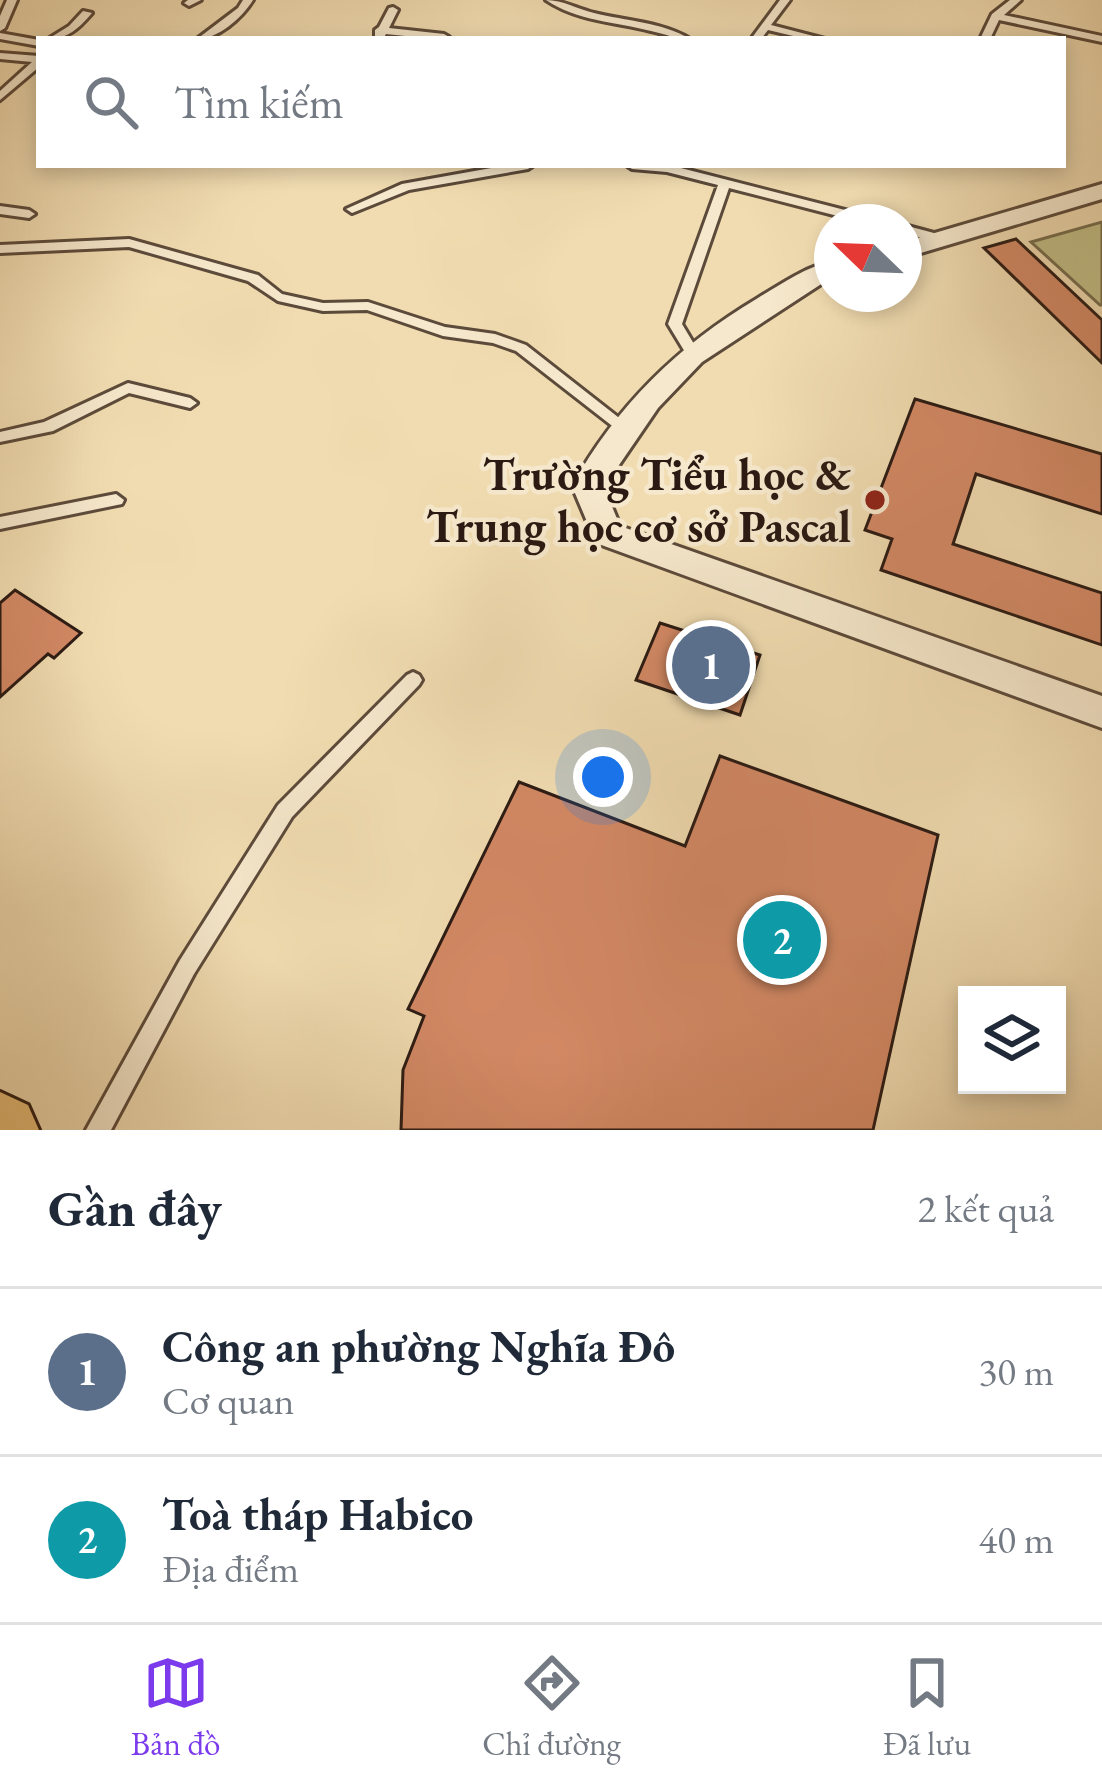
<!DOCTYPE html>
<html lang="vi">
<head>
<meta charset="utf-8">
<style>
  :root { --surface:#fff; --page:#f6f6f7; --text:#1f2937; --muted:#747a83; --line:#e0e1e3; --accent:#7c3aed }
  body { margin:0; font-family:"EB Garamond",serif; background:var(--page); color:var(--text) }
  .controls { position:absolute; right:36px; bottom:36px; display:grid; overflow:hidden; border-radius:0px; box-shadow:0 6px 18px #0003 }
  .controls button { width:108px; height:108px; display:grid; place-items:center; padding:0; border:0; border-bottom:3px solid var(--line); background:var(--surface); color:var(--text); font:60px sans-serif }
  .compass { position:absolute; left:814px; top:204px; width:108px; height:108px; border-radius:50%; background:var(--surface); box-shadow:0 6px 18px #0003; rotate:293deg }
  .you { position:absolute; left:603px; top:777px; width:42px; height:42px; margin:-30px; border:9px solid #fff; border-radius:50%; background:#1a73e8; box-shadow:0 0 0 18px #1a73e833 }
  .badge { display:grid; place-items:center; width:78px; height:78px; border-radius:50%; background:var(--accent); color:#fff; font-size:39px; font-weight:700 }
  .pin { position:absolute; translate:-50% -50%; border:6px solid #fff; box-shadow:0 3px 12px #0006 }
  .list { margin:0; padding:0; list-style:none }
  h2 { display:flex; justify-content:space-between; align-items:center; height:156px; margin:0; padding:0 48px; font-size:51px }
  h2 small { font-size:39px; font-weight:400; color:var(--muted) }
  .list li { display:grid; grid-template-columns:78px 1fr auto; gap:36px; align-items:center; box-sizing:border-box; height:168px; padding:0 48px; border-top:3px solid var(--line) }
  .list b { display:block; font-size:45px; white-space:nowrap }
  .list p { margin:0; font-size:39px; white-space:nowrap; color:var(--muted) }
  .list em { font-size:39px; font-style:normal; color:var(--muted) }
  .icon { flex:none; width:66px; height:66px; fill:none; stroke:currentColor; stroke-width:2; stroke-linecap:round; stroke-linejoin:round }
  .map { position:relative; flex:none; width:1102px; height:1130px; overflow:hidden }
  .search { position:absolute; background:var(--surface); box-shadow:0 6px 18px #0003; left:36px; right:36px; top:36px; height:132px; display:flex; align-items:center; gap:30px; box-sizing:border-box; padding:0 42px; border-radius:0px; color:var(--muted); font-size:45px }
  .sheet { height:492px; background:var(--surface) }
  nav { display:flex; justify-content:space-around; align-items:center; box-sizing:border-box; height:168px; border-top:3px solid var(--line); background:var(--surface); font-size:33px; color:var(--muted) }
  nav a { display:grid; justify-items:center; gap:6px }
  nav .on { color:var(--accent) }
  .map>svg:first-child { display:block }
  .green { fill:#c2be86; stroke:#766c4c; stroke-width:3 }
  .building { fill:#d38965; stroke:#2b1a13; stroke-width:3 }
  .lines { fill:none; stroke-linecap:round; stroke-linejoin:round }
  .service-casing { stroke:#5c4a3a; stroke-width:6 }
  .minor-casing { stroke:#5c4a3a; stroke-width:6 }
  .primary-casing { stroke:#2b1a13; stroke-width:6 }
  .service { fill:#f6e8cc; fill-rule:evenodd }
  .minor { fill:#f6e8cc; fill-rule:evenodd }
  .primary { fill:#e8be78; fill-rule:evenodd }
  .poi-dot { fill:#8f2418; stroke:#f6e8cc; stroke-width:4.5 }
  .labels { text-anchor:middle; stroke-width:9; stroke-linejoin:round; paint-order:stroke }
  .poi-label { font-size:45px; font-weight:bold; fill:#2b1a13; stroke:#f6e8cc; text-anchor:end }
</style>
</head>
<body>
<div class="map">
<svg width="1102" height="1130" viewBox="0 0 1102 1130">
  <rect width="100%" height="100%" fill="#f1dcb1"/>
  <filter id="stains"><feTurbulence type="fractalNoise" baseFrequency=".00167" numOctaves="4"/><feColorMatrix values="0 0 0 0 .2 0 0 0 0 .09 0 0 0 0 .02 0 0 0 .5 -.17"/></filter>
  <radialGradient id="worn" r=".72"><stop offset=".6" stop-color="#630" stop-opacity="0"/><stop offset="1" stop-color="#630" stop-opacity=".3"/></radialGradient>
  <path class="green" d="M 1102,222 L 1102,305 L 1100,305 L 1031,242 Z"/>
  <path class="building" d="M 1016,239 L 1102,320 L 1102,363 L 984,248 Z
    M 915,399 L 1102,454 L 1102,514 L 976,474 L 953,544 L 1102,593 L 1102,645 L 881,570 L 892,539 L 865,530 Z
    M 15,590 L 81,633 L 54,658 L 48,654 L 0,697 L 0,603 Z
    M 660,623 L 760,655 L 740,715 L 636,680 Z
    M 720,756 L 938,835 L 873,1130 L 401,1130 L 403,1070 L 424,1016 L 408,1009 L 519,782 L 685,846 Z"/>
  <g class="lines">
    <defs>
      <path id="service" d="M 7,0 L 17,0 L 5,28 L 0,31 L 0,16 Z
        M 201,0 L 189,6 L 184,3 L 188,0 Z
        M 243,0 L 253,0 C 242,18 218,39 197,39 L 238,8 Z
        M 546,0 C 563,0 577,9 594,13 C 626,21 662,22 690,39 C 676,39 665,34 651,31 C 616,22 577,21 546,0 Z
        M 780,0 L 790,0 L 771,25 L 825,39 L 806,39 L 768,30 L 761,39 L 751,39 Z
        M 1010,0 L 1021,0 L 1004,15 L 1102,36 L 1102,42 L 999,20 L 990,39 L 980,39 L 992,14 Z
        M 393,7 L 398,10 L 389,28 L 444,34 L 449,37 L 434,39 L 386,34 L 383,39 L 375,39 L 375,30 L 379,27 L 389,8 Z
        M 83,11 L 92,13 C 79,28 68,39 48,39 L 69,26 Z
        M 0,33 L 39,40 L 39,46 L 0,39 Z
        M 0,53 L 39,56 L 39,67 L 0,100 L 0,91 L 32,62 L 0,59 Z
        M 508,165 L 534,165 L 528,169 L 409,190 L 352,213 L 346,209 L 402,184 Z
        M 626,165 L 669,165 L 880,219 L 882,222 L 861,222 L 729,188 L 682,324 L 700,354 L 693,359 L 688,357 L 668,324 L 718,185 L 667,172 L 632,169 Z
        M 0,206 L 29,210 L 35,214 L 29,218 L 0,214 Z
        M 904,225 L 945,236 L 947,239 L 941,243 L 904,233 Z
        M 129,239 L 258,275 L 282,294 L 323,303 L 368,302 L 445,327 L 495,334 L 526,345 L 632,428 L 625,433 L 620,432 L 516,351 L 493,343 L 443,336 L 367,310 L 323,311 L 278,301 L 248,281 L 129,247 L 0,253 L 0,245 Z
        M 128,383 L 190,398 L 197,403 L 190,408 L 129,393 L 53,431 L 0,442 L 0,432 L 44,422 Z
        M 116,494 L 124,500 L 122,504 L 0,529 L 0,517 Z
        M 413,672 L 419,675 L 422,680 L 419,685 L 292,817 L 194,974 L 111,1130 L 86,1130 L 180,960 L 278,805 L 407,675 Z"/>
      <path id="minor" d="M 1102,184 L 1102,199 L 904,258 L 904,242 Z
        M 832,261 L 832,277 L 702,362 L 658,408 L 604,487 L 620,526 L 1102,696 L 1102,728 L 596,543 L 572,486 C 617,405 679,345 758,298 C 783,283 804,268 832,261 Z"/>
      <path id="primary" d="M 0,1092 L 28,1105 L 39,1130 L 0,1130 Z"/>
    </defs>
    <use href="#service" class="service-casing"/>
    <use href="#minor" class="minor-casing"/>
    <use href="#primary" class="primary-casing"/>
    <use href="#service" class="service"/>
    <use href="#minor" class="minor"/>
    <use href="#primary" class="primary"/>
  </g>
  <circle class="poi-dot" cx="875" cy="500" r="12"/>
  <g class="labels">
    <g class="poi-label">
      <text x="851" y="490">Trường Tiểu học &amp;<tspan x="851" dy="52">Trung học cơ sở Pascal</tspan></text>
    </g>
  </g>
  <rect width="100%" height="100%" filter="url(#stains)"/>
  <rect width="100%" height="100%" fill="url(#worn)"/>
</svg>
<div class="controls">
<button><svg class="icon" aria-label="layers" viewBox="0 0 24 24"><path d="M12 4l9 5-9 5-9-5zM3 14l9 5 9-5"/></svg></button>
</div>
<svg class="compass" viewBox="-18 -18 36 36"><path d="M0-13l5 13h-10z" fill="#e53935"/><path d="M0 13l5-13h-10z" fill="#747a83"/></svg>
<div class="you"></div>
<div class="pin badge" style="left:711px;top:665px;background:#5c6f8a">1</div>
<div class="pin badge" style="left:782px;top:940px;background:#0f9aa8">2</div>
<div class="search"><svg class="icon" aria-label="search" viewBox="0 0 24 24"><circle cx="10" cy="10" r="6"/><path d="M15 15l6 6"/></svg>Tìm kiếm</div>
</div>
<section class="sheet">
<h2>Gần đây<small>2 kết quả</small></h2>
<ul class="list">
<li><span class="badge" style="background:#5c6f8a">1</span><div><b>Công an phường Nghĩa Đô</b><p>Cơ quan</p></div><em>30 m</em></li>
<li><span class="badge" style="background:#0f9aa8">2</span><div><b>Toà tháp Habico</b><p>Địa điểm</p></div><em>40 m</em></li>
</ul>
</section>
<nav>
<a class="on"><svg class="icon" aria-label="map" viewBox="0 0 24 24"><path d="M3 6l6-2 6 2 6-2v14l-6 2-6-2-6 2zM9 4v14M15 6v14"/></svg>Bản đồ</a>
<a><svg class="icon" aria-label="directions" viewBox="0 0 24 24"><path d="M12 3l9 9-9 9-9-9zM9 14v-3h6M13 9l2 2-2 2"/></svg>Chỉ đường</a>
<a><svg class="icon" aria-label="saved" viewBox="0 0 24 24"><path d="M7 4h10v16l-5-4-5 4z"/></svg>Đã lưu</a>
</nav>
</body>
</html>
